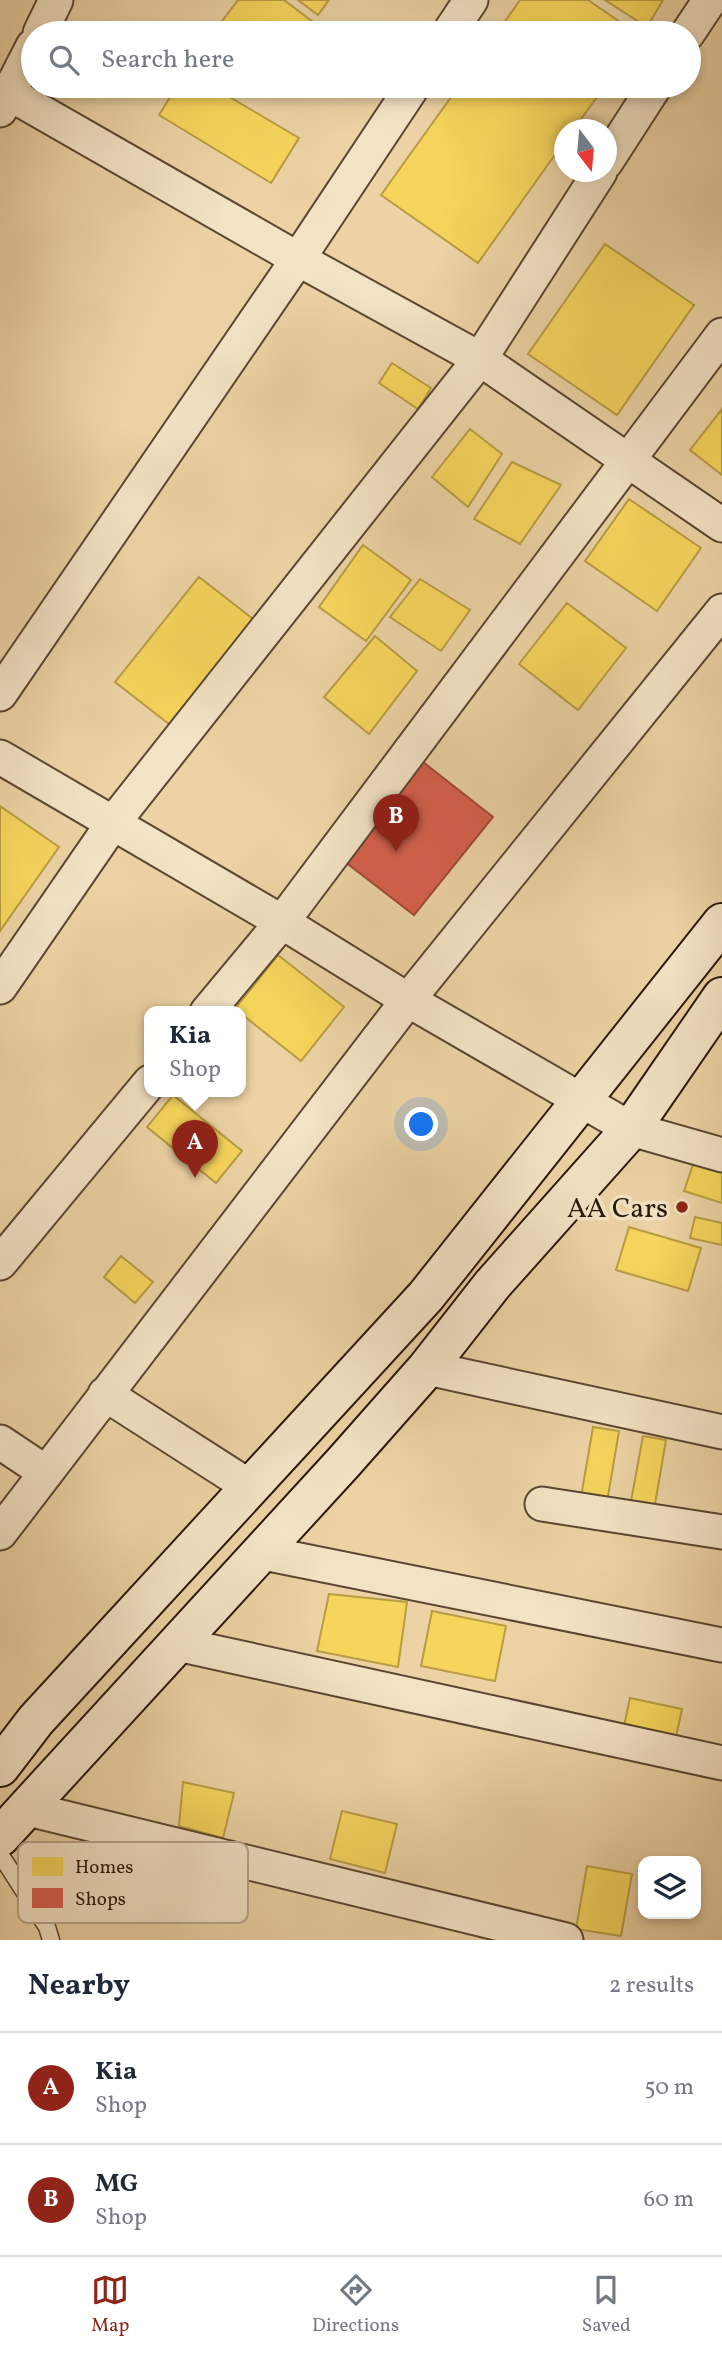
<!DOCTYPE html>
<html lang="en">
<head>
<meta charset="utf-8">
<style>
  :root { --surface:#fff; --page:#f2f2f3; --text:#1f2937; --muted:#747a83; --line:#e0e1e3; --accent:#8f2418 }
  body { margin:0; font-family:Vollkorn,serif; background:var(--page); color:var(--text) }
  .controls { position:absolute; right:21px; bottom:21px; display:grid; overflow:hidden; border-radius:14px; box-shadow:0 4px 10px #0003 }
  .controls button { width:63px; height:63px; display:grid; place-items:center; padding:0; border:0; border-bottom:2px solid var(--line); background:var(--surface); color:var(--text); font:35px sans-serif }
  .compass { position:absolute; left:554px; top:119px; width:63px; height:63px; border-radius:50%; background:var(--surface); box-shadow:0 4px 10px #0003; rotate:164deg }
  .you { position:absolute; left:422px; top:1125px; width:24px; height:24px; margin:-18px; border:5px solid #fff; border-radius:50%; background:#1a73e8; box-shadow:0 0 0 10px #1a73e833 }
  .badge { display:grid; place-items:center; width:46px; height:46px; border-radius:50%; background:var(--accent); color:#fff; font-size:23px; font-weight:700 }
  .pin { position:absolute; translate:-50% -58px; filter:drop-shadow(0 2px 4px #0008) }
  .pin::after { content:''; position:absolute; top:37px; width:24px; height:21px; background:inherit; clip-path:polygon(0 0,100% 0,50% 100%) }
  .popup { position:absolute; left:144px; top:1006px; width:102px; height:91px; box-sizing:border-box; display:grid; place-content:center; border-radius:14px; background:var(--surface); filter:drop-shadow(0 2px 5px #0005); font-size:23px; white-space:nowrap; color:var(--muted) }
  .popup b { font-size:26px; color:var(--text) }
  .popup::after { content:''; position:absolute; left:50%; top:100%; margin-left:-14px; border:14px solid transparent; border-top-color:var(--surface) }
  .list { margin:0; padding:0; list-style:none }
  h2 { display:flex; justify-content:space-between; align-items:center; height:91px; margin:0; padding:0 28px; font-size:30px }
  h2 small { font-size:23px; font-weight:400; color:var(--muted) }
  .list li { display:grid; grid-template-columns:46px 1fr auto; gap:21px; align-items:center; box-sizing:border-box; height:112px; padding:0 28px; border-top:2px solid var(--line) }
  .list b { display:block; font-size:26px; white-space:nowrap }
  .list p { margin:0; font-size:23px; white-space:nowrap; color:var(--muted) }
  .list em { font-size:23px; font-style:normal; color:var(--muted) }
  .icon { flex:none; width:38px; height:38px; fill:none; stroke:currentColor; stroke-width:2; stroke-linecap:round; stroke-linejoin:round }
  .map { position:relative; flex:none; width:722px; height:1940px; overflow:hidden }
  .search { position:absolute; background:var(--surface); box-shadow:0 4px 10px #0003; left:21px; right:21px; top:21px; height:77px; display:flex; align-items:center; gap:18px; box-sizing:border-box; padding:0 24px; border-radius:38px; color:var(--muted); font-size:26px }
  .sheet { height:315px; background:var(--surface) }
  nav { display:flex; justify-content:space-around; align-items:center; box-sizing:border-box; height:98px; border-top:2px solid var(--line); background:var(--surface); font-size:19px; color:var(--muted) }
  nav a { display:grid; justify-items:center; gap:4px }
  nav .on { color:var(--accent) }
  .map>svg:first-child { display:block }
  .homes { fill:#f6d55c; stroke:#b99c44; stroke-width:2 }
  .shops { fill:#d6604d; stroke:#a24a39; stroke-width:2 }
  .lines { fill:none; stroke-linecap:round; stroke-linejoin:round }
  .lane-casing { stroke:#5a4631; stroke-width:19 }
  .street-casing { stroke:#5a4631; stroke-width:37 }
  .secondary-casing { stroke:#2a180b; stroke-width:42 }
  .lane { stroke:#f3e2c4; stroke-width:16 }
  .street { stroke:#f3e2c4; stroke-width:33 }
  .secondary { stroke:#f3e2c4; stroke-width:38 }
  .poi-dot { fill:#8f2418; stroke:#f3e2c4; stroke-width:2.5 }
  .labels { text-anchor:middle; stroke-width:7; stroke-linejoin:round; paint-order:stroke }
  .poi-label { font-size:28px; fill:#2a180b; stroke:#f3e2c4; text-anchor:end }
  .key { fill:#f3e2c4; stroke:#b7a58c; stroke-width:2 }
  .key-label { font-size:19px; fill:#2a180b }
</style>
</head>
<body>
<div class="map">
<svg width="722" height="1940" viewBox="0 0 722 1940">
  <rect width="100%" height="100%" fill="#ecd2a4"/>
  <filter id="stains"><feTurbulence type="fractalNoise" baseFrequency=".00286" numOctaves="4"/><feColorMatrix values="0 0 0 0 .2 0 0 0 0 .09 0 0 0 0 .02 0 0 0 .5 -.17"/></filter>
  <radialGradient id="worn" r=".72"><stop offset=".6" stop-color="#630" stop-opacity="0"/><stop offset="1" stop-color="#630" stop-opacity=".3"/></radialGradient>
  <path class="homes" d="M 238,0 L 284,0 L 313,22 L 304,33 L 213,33 Z
    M 298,0 L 329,0 L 318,15 Z
    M 520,0 L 588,0 L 636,33 L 497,33 Z
    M 605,0 L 663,0 L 647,27 Z
    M 177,86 L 211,86 L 299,138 L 271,183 L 159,115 Z
    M 241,86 L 265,86 L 256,97 Z
    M 459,86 L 605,86 L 573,130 L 564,130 L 564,142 L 478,263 L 381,195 Z
    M 605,244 L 694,305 L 617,415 L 528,354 Z
    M 392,363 L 431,388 L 418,409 L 379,383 Z
    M 722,409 L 722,475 L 690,450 Z
    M 470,429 L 502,454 L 468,507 L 432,477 Z
    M 512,462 L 561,485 L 520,544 L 474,519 Z
    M 629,499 L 701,548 L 657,611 L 585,561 Z
    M 363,545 L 411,580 L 366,641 L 319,607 Z
    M 199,577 L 253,619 L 169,724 L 115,682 Z
    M 420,579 L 470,610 L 441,651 L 390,617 Z
    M 567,603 L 626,648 L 578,710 L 519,664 Z
    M 375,636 L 417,671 L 369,734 L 324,697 Z
    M 0,806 L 59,847 L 0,931 Z
    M 278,955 L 344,1007 L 301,1061 L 235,1009 Z
    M 173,1095 L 242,1151 L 216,1183 L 147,1127 Z
    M 695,1159 L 722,1168 L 722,1203 L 684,1191 Z
    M 695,1217 L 722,1223 L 722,1245 L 690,1238 Z
    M 629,1227 L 701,1248 L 688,1291 L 616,1270 Z
    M 121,1256 L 153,1282 L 135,1303 L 104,1277 Z
    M 593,1427 L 619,1431 L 606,1508 L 580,1503 Z
    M 643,1436 L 666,1440 L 653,1516 L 629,1512 Z
    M 329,1594 L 407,1602 L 398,1667 L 317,1651 Z
    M 432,1611 L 506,1626 L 495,1681 L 421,1666 Z
    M 630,1698 L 682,1709 L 674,1746 L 622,1735 Z
    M 183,1782 L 234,1793 L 223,1838 L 179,1826 Z
    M 342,1811 L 397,1824 L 385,1873 L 330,1859 Z
    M 587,1866 L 632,1874 L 621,1936 L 576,1929 Z"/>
  <path class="shops" d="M 423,762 L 493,817 L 414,915 L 344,861 Z"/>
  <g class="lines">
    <defs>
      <path id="lane" d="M 0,1854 L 47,1927 L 51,1940"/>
      <path id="street" d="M 40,33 L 56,0
        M 449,33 L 471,0
        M 688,33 L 710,0
        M 10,94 L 298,259 L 480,359 L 600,172
        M 0,110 L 33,46
        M 606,162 L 655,86
        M 0,694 L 298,259 L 413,86
        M 0,757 L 282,922 L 408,1000 L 631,1129 L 722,1155
        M 0,987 L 113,823 L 480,359 L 722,525
        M 207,1012 L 282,922 L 722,335
        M 0,1263 L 150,1082
        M 427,1368 L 722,1432
        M 105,1394 L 250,1487
        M 0,1442 L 45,1472
        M 542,1504 L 722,1532
        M 0,1533 L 408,1000 L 722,611
        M 259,1552 L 722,1645
        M 177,1644 L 722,1763
        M 24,1808 L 566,1940"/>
      <path id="secondary" d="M 0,1767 L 36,1720 L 426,1296 L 722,923
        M 0,1837 L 343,1463 L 427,1368 L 492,1285 L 631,1129 L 722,997"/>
    </defs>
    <use href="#lane" class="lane-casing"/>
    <use href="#street" class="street-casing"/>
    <use href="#secondary" class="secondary-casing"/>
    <use href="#lane" class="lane"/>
    <use href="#street" class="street"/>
    <use href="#secondary" class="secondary"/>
  </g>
  <circle class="poi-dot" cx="682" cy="1207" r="7"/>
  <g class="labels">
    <g class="poi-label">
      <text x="668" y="1217">AA Cars</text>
    </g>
  </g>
  <rect x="18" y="1842" width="230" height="81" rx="10" class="key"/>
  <rect x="32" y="1857" width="31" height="19" fill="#f6d55c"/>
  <rect x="32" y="1888" width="31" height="20" fill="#d6604d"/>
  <g class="key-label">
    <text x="75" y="1873">Homes</text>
    <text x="75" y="1905">Shops</text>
  </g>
  <rect width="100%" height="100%" filter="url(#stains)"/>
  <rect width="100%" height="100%" fill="url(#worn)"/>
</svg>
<div class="controls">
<button><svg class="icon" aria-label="layers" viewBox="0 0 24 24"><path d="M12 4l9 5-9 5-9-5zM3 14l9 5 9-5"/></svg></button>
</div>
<svg class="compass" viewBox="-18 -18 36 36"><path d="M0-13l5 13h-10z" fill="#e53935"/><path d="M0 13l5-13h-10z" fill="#747a83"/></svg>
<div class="you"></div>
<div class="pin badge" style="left:195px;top:1178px">A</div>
<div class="popup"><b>Kia</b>Shop</div>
<div class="pin badge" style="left:396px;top:852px">B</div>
<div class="search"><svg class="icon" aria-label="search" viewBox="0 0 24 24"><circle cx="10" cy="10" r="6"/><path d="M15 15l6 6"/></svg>Search here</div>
</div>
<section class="sheet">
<h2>Nearby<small>2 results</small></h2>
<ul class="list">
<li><span class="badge">A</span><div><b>Kia</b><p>Shop</p></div><em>50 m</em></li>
<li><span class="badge">B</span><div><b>MG</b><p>Shop</p></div><em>60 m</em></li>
</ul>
</section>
<nav>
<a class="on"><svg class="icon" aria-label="map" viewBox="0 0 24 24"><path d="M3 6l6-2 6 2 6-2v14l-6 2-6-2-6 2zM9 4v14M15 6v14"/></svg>Map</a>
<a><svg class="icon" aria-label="directions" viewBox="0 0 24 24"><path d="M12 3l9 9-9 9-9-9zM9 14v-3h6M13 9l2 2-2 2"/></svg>Directions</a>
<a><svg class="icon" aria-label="saved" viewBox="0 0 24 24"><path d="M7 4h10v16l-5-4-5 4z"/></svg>Saved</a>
</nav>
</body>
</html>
